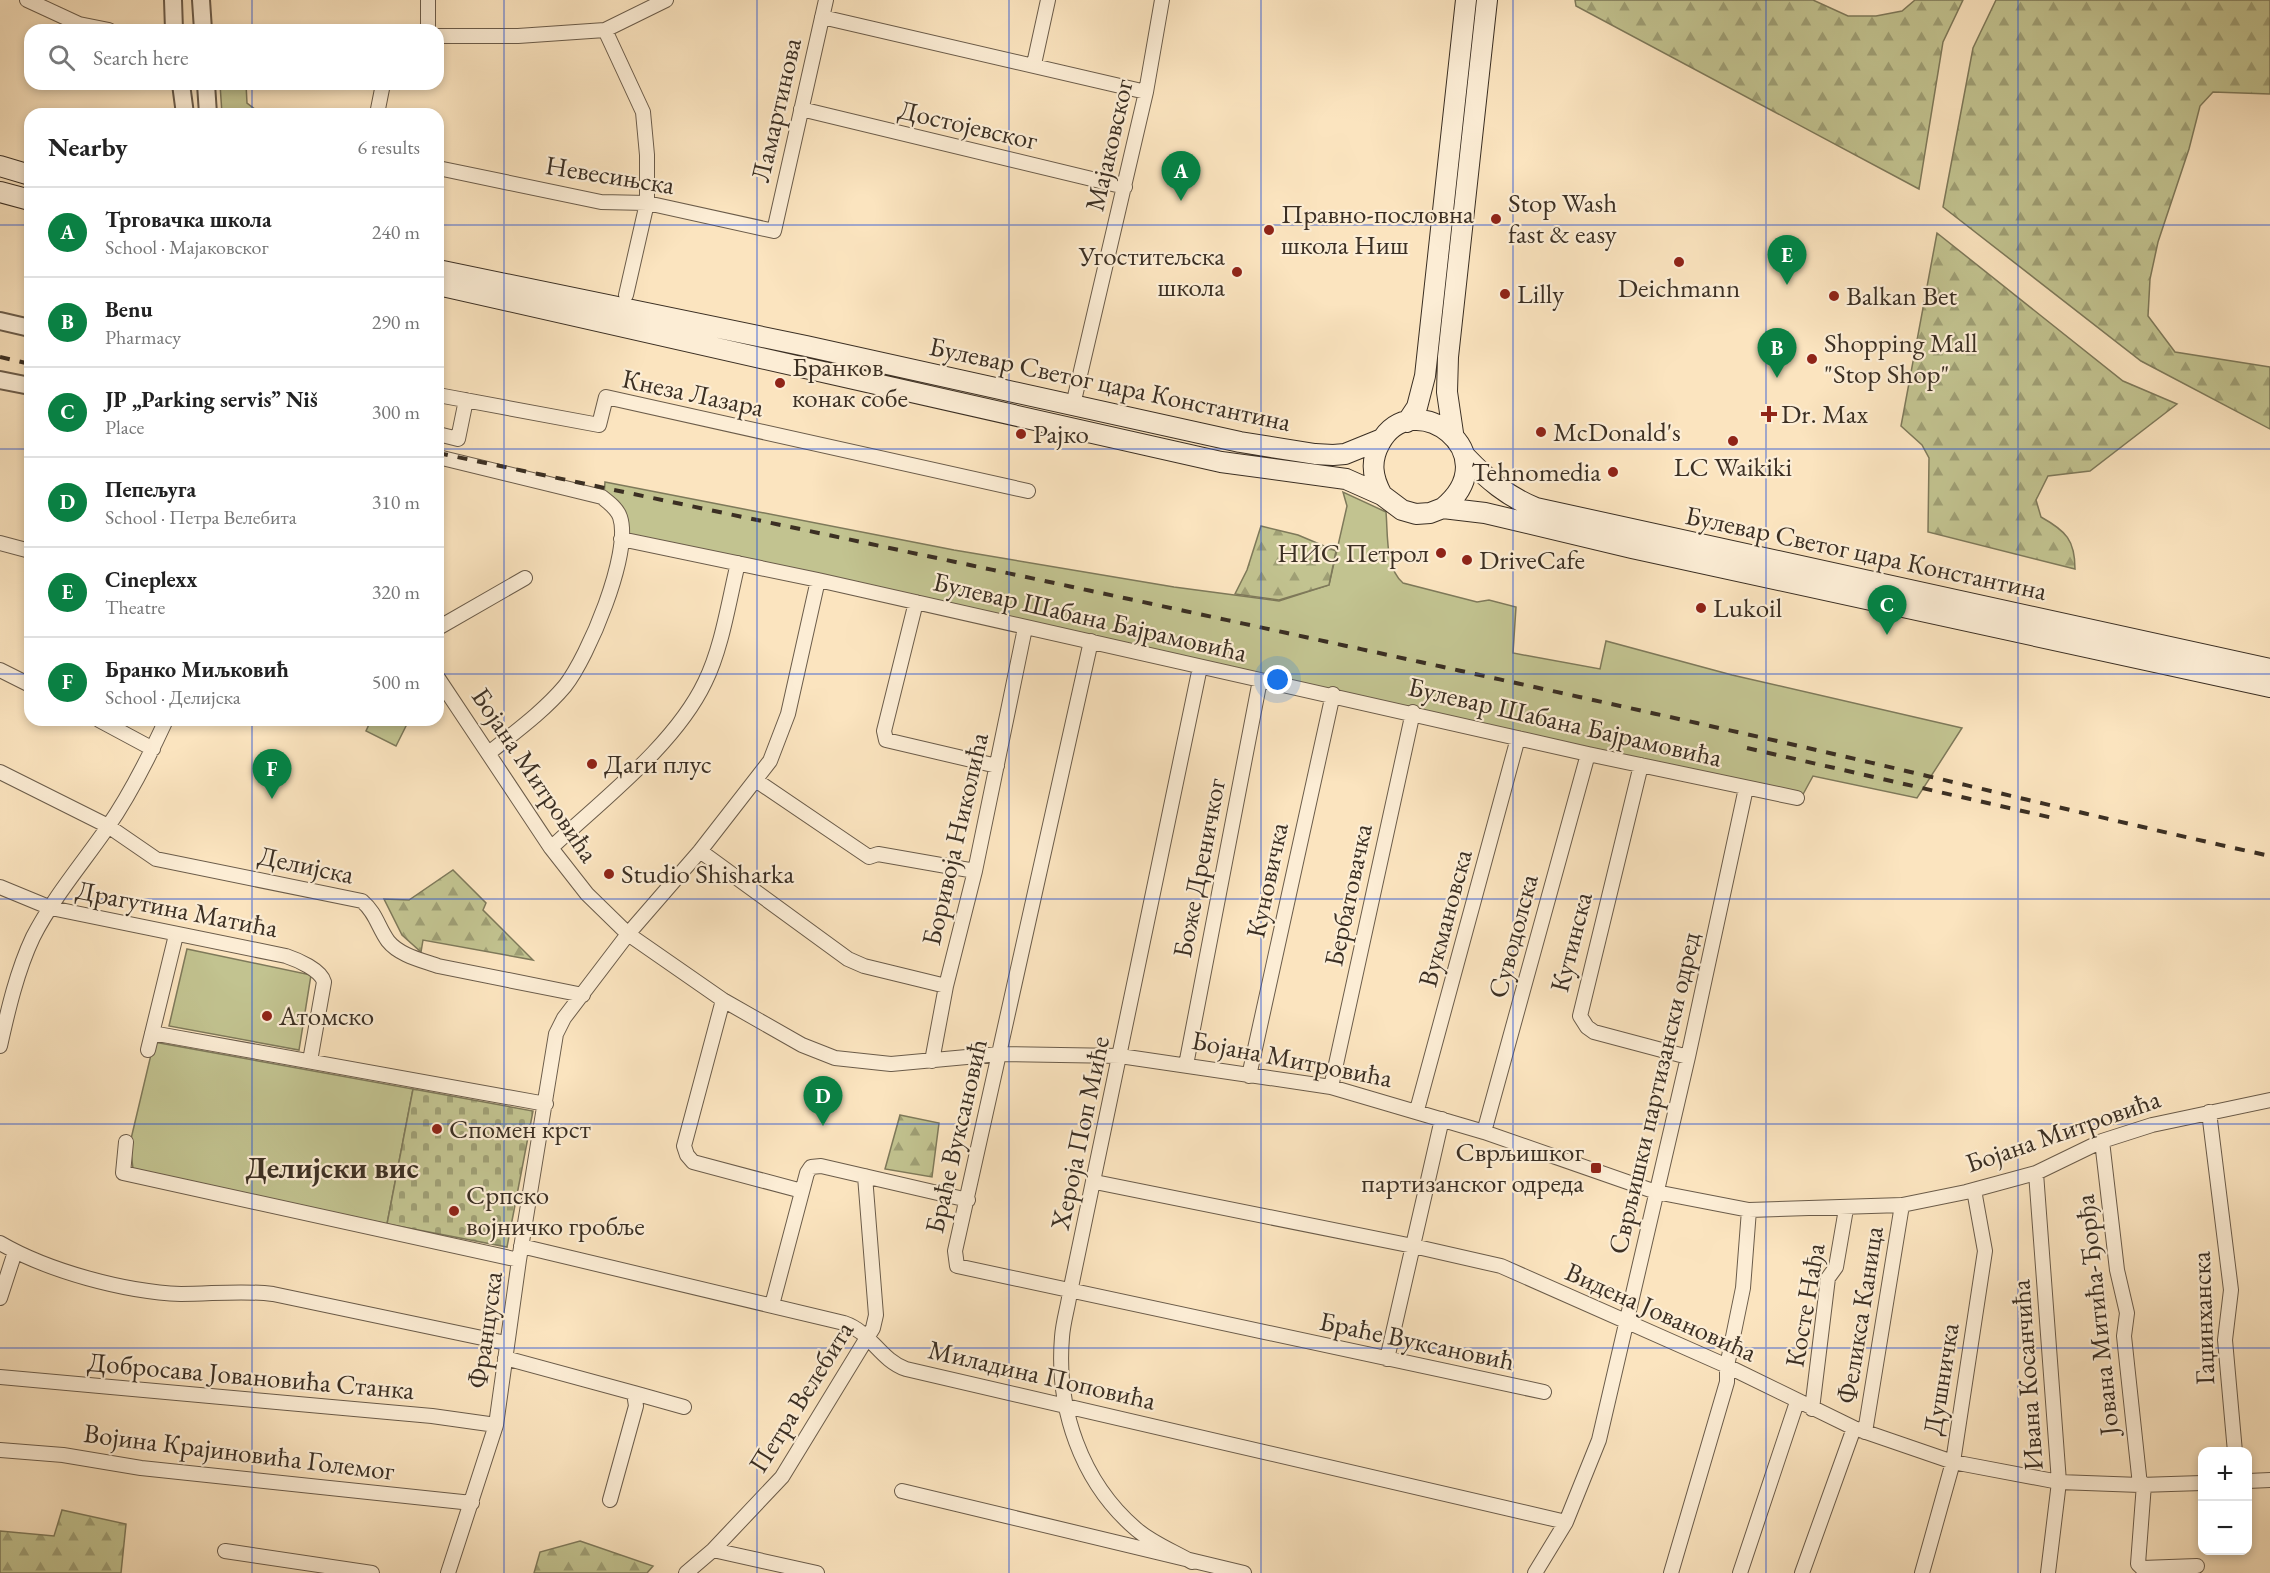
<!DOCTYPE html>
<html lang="en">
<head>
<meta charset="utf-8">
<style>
  :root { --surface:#fff; --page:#f6f6f6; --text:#222; --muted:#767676; --line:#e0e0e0; --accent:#0b8043 }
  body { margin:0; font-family:"EB Garamond",serif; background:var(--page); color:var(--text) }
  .controls { position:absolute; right:18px; bottom:18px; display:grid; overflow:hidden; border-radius:12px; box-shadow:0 3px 9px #0003 }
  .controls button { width:54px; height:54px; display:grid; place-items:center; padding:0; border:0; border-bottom:2px solid var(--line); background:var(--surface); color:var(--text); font:30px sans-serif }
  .you { position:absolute; left:1278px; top:680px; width:21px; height:21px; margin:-15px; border:4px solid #fff; border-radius:50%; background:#1a73e8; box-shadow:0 0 0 9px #1a73e833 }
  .badge { display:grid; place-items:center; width:39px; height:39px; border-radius:50%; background:var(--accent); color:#fff; font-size:20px; font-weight:700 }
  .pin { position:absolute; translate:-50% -50px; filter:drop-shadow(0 2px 3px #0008) }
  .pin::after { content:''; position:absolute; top:32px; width:21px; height:18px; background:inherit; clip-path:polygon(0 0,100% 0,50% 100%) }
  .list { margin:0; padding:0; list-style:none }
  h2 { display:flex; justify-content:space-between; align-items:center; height:78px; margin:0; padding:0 24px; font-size:26px }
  h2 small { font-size:20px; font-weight:400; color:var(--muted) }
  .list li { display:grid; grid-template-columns:39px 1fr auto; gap:18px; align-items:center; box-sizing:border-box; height:90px; padding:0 24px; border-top:2px solid var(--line) }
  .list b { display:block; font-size:22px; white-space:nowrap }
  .list p { margin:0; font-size:20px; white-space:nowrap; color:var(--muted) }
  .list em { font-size:20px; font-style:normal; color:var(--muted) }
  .icon { flex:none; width:33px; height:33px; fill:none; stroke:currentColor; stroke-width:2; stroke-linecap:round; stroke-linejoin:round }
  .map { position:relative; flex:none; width:2270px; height:1573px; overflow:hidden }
  .search { position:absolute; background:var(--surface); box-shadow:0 3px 9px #0003; left:24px; top:24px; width:420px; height:66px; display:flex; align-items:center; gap:15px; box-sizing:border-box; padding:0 21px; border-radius:18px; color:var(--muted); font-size:22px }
  .panel { position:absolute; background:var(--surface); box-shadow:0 3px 9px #0003; left:24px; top:108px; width:420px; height:618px; border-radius:18px }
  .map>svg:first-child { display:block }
  .green { fill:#c2c390; stroke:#7e795a; stroke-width:1.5 }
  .forest { fill:url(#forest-firs); stroke:#7e795a; stroke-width:1.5 }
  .cemetery { fill:url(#cemetery-stones); stroke:#7e795a; stroke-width:1.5 }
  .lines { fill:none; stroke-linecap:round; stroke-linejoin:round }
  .minor-casing { stroke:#6b5c4a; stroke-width:16 }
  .tertiary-casing { stroke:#6b5c4a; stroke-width:20 }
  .secondary-casing { stroke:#3b2f23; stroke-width:22 }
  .minor { stroke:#fcedd5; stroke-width:14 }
  .tertiary { stroke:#fcedd5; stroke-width:16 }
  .secondary { stroke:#fcedd5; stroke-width:20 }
  .rail { stroke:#3b2f23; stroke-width:4; stroke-dasharray:10 10; stroke-linecap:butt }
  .grid { fill:none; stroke:#1d4ed8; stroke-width:1.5; stroke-opacity:0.55 }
  .poi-dot { fill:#8f2418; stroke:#fcedd5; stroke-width:2 }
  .labels { text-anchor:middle; stroke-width:4.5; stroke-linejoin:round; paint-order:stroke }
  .street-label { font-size:27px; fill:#3b2f23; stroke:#fcedd5 }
  .poi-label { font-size:27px; fill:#3b2f23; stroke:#fcedd5; text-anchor:start }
  .quarter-label { font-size:30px; font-weight:bold; fill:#3b2f23; stroke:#fcedd5 }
</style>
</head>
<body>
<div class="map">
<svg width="2270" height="1573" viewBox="0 0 2270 1573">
  <defs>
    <pattern id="forest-firs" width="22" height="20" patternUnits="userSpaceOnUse" patternTransform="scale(1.5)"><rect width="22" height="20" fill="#c2c390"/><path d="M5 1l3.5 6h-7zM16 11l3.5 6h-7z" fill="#9f9f75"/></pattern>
    <pattern id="cemetery-stones" width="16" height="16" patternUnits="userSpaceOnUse" patternTransform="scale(1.5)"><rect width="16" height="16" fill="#c2c390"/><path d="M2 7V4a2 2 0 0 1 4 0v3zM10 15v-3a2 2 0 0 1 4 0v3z" fill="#9f9f75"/></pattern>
  </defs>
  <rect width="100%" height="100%" fill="#fbe4bf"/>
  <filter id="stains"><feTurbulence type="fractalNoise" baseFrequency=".00333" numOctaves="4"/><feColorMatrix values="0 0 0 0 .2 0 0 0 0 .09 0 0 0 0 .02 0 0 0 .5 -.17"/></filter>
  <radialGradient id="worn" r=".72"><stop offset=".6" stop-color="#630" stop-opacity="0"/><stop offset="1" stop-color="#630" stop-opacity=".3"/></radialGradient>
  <path class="green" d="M 220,84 L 246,84 L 247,103 L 261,114 L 222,114 Z
    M 605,482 L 954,550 L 1174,587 L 1279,601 L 1329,585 L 1347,506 L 1343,492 L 1386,512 C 1388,534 1385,568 1403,583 L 1477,602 L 1489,600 L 1516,607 L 1513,653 L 1600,669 L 1606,641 L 1732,675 L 1962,728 L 1917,798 L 1813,776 L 1801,798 L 623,537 L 604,496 Z
    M 371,720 L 409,720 L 396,746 L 366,731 Z
    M 187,949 L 311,975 L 299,1050 L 169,1026 Z
    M 154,1042 L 413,1089 L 387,1224 L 133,1169 L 130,1143 Z"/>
  <path class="forest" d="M 1575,0 L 1813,0 L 1848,16 L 1876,16 L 1902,11 L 1915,0 L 1963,0 L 1943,42 L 1919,189 L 1576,6 Z
    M 1996,0 L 2270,0 L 2270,94 L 2213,92 L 2200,106 L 2189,149 L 2158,242 L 2150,279 L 2148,316 L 2175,352 L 2270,367 L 2270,429 L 2141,361 L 1943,207 L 1973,48 Z
    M 1937,233 L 2123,381 L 2177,404 L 2090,471 L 2048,476 L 2036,500 L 2041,517 C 2066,531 2075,540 2075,569 L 1928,532 L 1929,458 L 1922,445 L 1901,426 Z
    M 1261,526 L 1298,535 L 1336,551 L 1329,585 L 1279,600 L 1235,594 L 1247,570 Z
    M 453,870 L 486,903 L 483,910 L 533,960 L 423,940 L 421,952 L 402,935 L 384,899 L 409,900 Z
    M 900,1115 L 939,1123 L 932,1177 L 885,1169 Z
    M 62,1510 L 126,1524 L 121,1573 L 0,1573 L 0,1531 L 54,1536 Z
    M 580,1541 L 653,1566 L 647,1573 L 534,1573 L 540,1552 Z"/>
  <path class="cemetery" d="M 413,1089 L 533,1111 L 507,1247 L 387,1224 Z"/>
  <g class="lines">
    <defs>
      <path id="minor" d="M 27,0 L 79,24 L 109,30
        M 428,0 L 428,30
        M 822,17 L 1146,92
        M 605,30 L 643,112 L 647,155 L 647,203 L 626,295
        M 438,36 L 518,36 L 605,30 L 666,0
        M 1034,64 L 1048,0
        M 801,109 L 1125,187
        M 377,114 L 383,84
        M 438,168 L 601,202 L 647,203 L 774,231 L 826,0
        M 438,395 L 599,425 L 606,397 L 1028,491
        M 1073,405 L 1146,92 L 1162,0
        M 438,434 L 458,439 L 466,400
        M 438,457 L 602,497 C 609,503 617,508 620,517 C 632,553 588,657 565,686 C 543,712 515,732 489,753
        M 621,539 L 818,580 L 1588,754 L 1797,798
        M 0,543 L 30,551
        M 916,602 L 884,731 L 886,740 L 997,766
        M 438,628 L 525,578
        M 1091,641 L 955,1251 L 957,1266 L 1544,1392
        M 0,670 L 30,685
        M 438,678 L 551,848 L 587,894 L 628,934 L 723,1000 L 802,1045 L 835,1058 L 891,1064 L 999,1054 L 1120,1056 L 1331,1087 L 1484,1132 L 1656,1192 L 1749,1210 L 1902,1205 L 1966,1192 L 2036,1173 L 2102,1141 L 2152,1125 L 2270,1100
        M 99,720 L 153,749
        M 1641,765 L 1580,1016 L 1587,1027 L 1594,1032 L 1688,1057
        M 0,772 L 108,826 L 156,859 L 362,901 C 376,913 378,927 388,941 C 399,955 421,960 438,966 L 583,995
        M 757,781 L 869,857 L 878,854 L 975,871
        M 551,848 C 602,800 675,745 705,682 C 722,648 729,600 738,563
        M 700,851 L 848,959 L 864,966 L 946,986
        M 0,887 L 51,908 L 286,956 C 298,960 321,970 324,982 L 310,1061
        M 723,1000 L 684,1146 L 687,1155 L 693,1162 L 802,1191
        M 152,1033 L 546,1104
        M 0,1046 C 8,1010 17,971 33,937 C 53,898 82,864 107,828 C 130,795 149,757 166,720
        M 148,1050 L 176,935
        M 932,1061 L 946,986 L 975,871 L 1025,628
        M 1186,1065 L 1260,680
        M 1249,1076 L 1333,694
        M 1331,1087 L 1413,712
        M 1417,1110 L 1518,738
        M 2209,1112 L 2231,1290 L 2225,1340 L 2235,1452
        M 1484,1132 L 1588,754
        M 2102,1141 L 2117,1270 L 2127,1313 L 2124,1336 L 2140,1485
        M 126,1142 L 123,1173 L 519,1260
        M 2036,1173 L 2059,1482 L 2048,1573
        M 1095,1182 L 1413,1246 L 1501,1266 L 1727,1366 L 1854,1428 L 1953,1462 L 2059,1482 L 2140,1485 L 2202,1483
        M 0,1243 C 48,1271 125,1292 181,1294 C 212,1294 242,1290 273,1294 L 506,1343
        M 521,1246 L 844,1323 C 871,1332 880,1360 906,1369 L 1566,1522
        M 0,1298 L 15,1252
        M 772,1305 L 807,1173 L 811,1167 L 821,1166 L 968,1200
        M 505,1358 L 634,1393 L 636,1406 L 610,1500
        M 1387,1359 L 1442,1119
        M 0,1377 L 432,1416 L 496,1425
        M 634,1393 L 684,1407
        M 1812,1409 L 1828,1278 L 1836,1267 L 1846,1209
        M 1865,1432 L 1902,1205
        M 0,1450 L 63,1455 L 141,1468 L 472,1503
        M 2248,1481 L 2270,1480
        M 2144,1484 L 2138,1564 L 2142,1568 L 2197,1566
        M 902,1491 L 1244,1573
        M 713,1550 L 817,1573
        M 225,1551 L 372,1573
        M 1192,1562 C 1173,1551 1152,1543 1136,1529 C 1081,1482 1056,1408 1062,1337 C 1063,1322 1068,1307 1070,1292 L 1200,667
        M 448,1573 L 496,1425 L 519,1260 L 556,1034 L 564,1018 L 628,934 L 700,851 L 770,761 L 788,714 L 818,580
        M 686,1573 L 713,1550 L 782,1477 L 873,1328 L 876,1315 L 865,1176
        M 1535,1573 L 1566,1522 L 1599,1440 L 1688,1057 L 1746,788
        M 1671,1573 L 1727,1382 L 1727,1366 L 1743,1288 L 1749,1210
        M 1740,1573 L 1797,1402
        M 1802,1573 L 1854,1428
        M 1922,1573 L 1953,1462 L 1985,1251 L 1974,1190"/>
      <path id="tertiary" d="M 173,0 L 174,30
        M 201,0 L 203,30
        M 181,84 L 185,114
        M 206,84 L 208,114
        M 0,321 L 30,328
        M 0,380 L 30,386"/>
      <path id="secondary" d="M 0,166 L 30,175
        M 0,192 L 30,200
        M 438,270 L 806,346 L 1240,442 L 1315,454 L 1333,455 L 1345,454 L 1382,439
        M 438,285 L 1221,462 L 1346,479 L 1382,495 L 1402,510 L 1416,514 L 1430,513 L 1443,508 L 1485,513 L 1632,548 L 2270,687
        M 1407,422 L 1417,407 L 1425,376 L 1466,0
        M 1453,433 L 1447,392 L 1448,357 L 1487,0
        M 1466,457 C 1487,479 1508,497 1536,508 L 2270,669
        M 1382,495 C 1372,477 1370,461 1380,443 C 1412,383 1510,453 1443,508"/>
    </defs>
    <use href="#minor" class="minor-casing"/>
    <use href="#tertiary" class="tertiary-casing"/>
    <use href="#secondary" class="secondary-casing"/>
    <use href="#minor" class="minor"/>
    <use href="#tertiary" class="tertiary"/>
    <use href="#secondary" class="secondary"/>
    <path class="rail" d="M 0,357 L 30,364
      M 438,453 C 868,543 1299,634 1728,730 C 1909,770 2089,816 2270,856
      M 1747,748 L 2053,818"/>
  </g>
  <path class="grid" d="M 252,0 L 252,30M 504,0 L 504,1573M 757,0 L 757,1573M 1009,0 L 1009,1573M 1261,0 L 1261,1573M 1513,0 L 1513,1573M 1766,0 L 1766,1573M 2018,0 L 2018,1573M 252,84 L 252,114M 0,225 L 30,225M 438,225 L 2270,225M 0,449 L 30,449M 438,449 L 2270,449M 0,674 L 30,674M 438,674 L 2270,674M 252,720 L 252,1573M 0,899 L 2270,899M 0,1124 L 2270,1124M 0,1348 L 2270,1348"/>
  <g class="poi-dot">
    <circle cx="1496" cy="219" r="6"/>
    <circle cx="1269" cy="230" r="6"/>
    <circle cx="1679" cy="262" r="6"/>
    <circle cx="1237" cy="272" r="6"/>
    <circle cx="1505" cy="294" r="6"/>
    <circle cx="1834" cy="296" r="6"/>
    <circle cx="1812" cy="359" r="6"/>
    <circle cx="780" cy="383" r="6"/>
    <path d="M1766 405h6v6h6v6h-6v6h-6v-6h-6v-6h6z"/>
    <circle cx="1541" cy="432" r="6"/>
    <circle cx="1021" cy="434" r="6"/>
    <circle cx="1733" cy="441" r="6"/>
    <circle cx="1613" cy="472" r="6"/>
    <circle cx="1441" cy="553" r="6"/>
    <circle cx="1467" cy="560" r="6"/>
    <circle cx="1701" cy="608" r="6"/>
    <circle cx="592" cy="764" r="6"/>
    <circle cx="609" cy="874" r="6"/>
    <circle cx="267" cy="1016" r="6"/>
    <circle cx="437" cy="1129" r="6"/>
    <rect x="1590" y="1162" width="12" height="12" rx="3"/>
    <circle cx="454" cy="1211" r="6"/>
  </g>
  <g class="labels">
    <g class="street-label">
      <text transform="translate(776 110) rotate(-77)" y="9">Ламартинова</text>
      <text transform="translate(968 125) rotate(13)" y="9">Достојевског</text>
      <text transform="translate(1109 145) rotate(-77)" y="9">Мајаковског</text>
      <text transform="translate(610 175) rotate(9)" y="9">Невесињска</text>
      <text transform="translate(1110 384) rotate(12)" y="9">Булевар Светог цара Константина</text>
      <text transform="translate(693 393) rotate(12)" y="9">Кнеза Лазара</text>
      <text transform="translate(1866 553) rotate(12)" y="9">Булевар Светог цара Константина</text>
      <text transform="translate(1090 617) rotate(13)" y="9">Булевар Шабана Бајрамовића</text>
      <text transform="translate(1565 722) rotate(13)" y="9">Булевар Шабана Бајрамовића</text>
      <text transform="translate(535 775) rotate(56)" y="9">Бојана Митровића</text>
      <text transform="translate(955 839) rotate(-77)" y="9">Боривоја Николића</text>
      <text transform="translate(306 865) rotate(12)" y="9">Делијска</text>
      <text transform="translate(1199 868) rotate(-79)" y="9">Боже Дреничког</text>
      <text transform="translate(1267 880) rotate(-78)" y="9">Куновичка</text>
      <text transform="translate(1348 895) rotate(-78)" y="9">Бербатовачка</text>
      <text transform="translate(177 909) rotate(11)" y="9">Драгутина Матића</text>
      <text transform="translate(1445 918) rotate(-75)" y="9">Вукмановска</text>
      <text transform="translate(1513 936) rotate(-75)" y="9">Суводолска</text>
      <text transform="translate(1571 942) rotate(-76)" y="9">Кутинска</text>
      <text transform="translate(1292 1059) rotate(11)" y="9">Бојана Митровића</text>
      <text transform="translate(1654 1093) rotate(-77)" y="9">Сврљишки партизански одред</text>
      <text transform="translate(2063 1131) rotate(-19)" y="9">Бојана Митровића</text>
      <text transform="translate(1080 1133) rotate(-78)" y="9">Хероја Поп Миће</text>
      <text transform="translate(956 1136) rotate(-77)" y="9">Браће Вуксановић</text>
      <text transform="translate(1805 1305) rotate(-80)" y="9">Косте Нађа</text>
      <text transform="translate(1661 1312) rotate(24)" y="9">Видена Јовановића</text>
      <text transform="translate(1860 1315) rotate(-81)" y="9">Феликса Каница</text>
      <text transform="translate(2097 1315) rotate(-96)" y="9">Јована Митића-Ђорђа</text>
      <text transform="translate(2203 1318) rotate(-92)" y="9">Гаџинханска</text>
      <text transform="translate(485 1330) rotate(-82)" y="9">Француска</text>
      <text transform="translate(1417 1341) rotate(12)" y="9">Браће Вуксановић</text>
      <text transform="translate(1042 1375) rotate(13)" y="9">Миладина Поповића</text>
      <text transform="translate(2027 1375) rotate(-94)" y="9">Ивана Косанчића</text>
      <text transform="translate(251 1376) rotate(5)" y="9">Добросава Јовановића Станка</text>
      <text transform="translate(1941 1379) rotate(-81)" y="9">Душничка</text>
      <text transform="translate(801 1397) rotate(-58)" y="9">Петра Велебита</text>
      <text transform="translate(239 1452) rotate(7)" y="9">Војина Крајиновића Големог</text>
    </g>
    <g class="poi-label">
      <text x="1508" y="212">Stop Wash<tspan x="1508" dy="31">fast &amp; easy</tspan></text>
      <text x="1281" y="223">Правно-пословна<tspan x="1281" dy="31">школа Ниш</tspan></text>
      <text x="1225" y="265" text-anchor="end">Угоститељска<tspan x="1225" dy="31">школа</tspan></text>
      <text x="1679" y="297" text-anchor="middle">Deichmann</text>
      <text x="1517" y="303">Lilly</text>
      <text x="1846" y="305">Balkan Bet</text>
      <text x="1824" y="352">Shopping Mall<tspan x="1824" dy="31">"Stop Shop"</tspan></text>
      <text x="792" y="376">Бранков<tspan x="792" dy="31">конак собе</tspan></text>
      <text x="1781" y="423">Dr. Max</text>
      <text x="1553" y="441">McDonald's</text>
      <text x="1033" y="443">Рајко</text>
      <text x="1733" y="476" text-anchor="middle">LC Waikiki</text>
      <text x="1601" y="481" text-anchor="end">Tehnomedia</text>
      <text x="1429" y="562" text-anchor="end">НИС Петрол</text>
      <text x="1479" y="569">DriveCafe</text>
      <text x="1713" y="617">Lukoil</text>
      <text x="604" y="773">Даги плус</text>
      <text x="621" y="883">Studio Shisharka</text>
      <text x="279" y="1025">Атомско</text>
      <text x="449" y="1138">Спомен крст</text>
      <text x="1584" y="1161" text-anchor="end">Сврљишког<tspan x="1584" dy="31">партизанског одреда</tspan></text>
      <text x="466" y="1204">Српско<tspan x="466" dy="31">војничко гробље</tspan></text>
    </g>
    <g class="quarter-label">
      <text x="332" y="1178">Делијски вис</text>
    </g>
  </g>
  <rect width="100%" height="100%" filter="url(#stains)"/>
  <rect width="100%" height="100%" fill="url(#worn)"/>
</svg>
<div class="controls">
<button>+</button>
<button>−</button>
</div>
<div class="you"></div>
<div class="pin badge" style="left:1181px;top:201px">A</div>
<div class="pin badge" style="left:1777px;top:378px">B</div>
<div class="pin badge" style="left:1887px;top:635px">C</div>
<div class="pin badge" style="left:823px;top:1126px">D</div>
<div class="pin badge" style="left:1787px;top:285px">E</div>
<div class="pin badge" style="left:272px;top:799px">F</div>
<div class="search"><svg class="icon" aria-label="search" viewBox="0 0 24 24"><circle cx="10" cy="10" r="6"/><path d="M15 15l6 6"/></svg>Search here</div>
<section class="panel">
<h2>Nearby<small>6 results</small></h2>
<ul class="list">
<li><span class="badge">A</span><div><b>Трговачка школа</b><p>School · Мајаковског</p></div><em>240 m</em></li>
<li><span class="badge">B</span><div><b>Benu</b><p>Pharmacy</p></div><em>290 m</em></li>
<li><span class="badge">C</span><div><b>JP „Parking servis” Niš</b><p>Place</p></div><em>300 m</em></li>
<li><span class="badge">D</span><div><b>Пепељуга</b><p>School · Петра Велебита</p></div><em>310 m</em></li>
<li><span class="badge">E</span><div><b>Cineplexx</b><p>Theatre</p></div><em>320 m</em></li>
<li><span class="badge">F</span><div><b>Бранко Миљковић</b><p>School · Делијска</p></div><em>500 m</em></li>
</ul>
</section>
</div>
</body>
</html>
